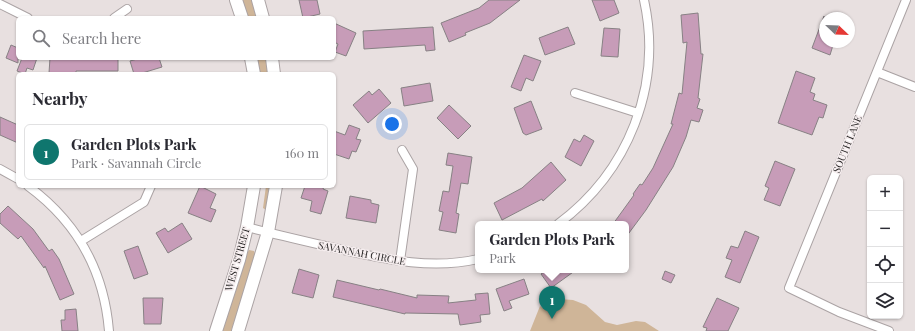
<!DOCTYPE html>
<html lang="en">
<head>
<meta charset="utf-8">
<style>
  :root { --surface:#fff; --page:#f2f2f3; --text:#2b2b33; --muted:#7c7c81; --line:#e1e1e2; --accent:#0f766e }
  body { margin:0; font-family:"Playfair Display",serif; background:var(--page); color:var(--text) }
  .controls { position:absolute; right:12px; bottom:12px; display:grid; overflow:hidden; border-radius:6px; box-shadow:0 1px 3px #0004 }
  .controls button { width:36px; height:36px; display:grid; place-items:center; padding:0; border:0; border-bottom:1px solid var(--line); background:var(--surface); color:var(--text); font:20px sans-serif }
  .compass { position:absolute; left:819px; top:12px; width:36px; height:36px; border-radius:50%; background:var(--surface); box-shadow:0 1px 3px #0004; rotate:113deg }
  .you { position:absolute; left:392px; top:124px; width:14px; height:14px; margin:-10px; border:3px solid #fff; border-radius:50%; background:#1a73e8; box-shadow:0 0 0 6px #1a73e833 }
  .badge { display:grid; place-items:center; width:26px; height:26px; border-radius:50%; background:var(--accent); color:#fff; font-size:13px; font-weight:700 }
  .pin { position:absolute; translate:-50% -33px; filter:drop-shadow(0 1px 2px #0008) }
  .pin::after { content:''; position:absolute; top:21px; width:14px; height:12px; background:inherit; clip-path:polygon(0 0,100% 0,50% 100%) }
  .popup { position:absolute; left:475px; top:221px; width:154px; height:52px; box-sizing:border-box; display:grid; place-content:center; border-radius:6px; background:var(--surface); filter:drop-shadow(0 1px 3px #0005); font-size:13px; white-space:nowrap; color:var(--muted) }
  .popup b { font-size:15px; color:var(--text) }
  .popup::after { content:''; position:absolute; left:50%; top:100%; margin-left:-8px; border:8px solid transparent; border-top-color:var(--surface) }
  .list { margin:0; padding:0; list-style:none }
  h2 { display:flex; justify-content:space-between; align-items:center; height:52px; margin:0; padding:0 16px; font-size:17px }
  h2 small { font-size:13px; font-weight:400; color:var(--muted) }
  .list li { display:grid; grid-template-columns:26px 1fr auto; gap:12px; align-items:center; box-sizing:border-box; height:56px; margin:0 8px 8px; padding:0 8px; border:1px solid var(--line); border-radius:6px }
  .list b { display:block; font-size:15px; white-space:nowrap }
  .list p { margin:0; font-size:13px; white-space:nowrap; color:var(--muted) }
  .list em { font-size:13px; font-style:normal; color:var(--muted) }
  .icon { flex:none; width:22px; height:22px; fill:none; stroke:currentColor; stroke-width:2; stroke-linecap:round; stroke-linejoin:round }
  .map { position:relative; flex:none; width:915px; height:331px; overflow:hidden }
  .search { position:absolute; background:var(--surface); box-shadow:0 1px 3px #0004; left:16px; top:16px; width:320px; height:44px; display:flex; align-items:center; gap:10px; box-sizing:border-box; padding:0 14px; border-radius:6px; color:var(--muted); font-size:15px }
  .panel { position:absolute; background:var(--surface); box-shadow:0 1px 3px #0004; left:16px; top:72px; width:320px; height:116px; border-radius:6px }
  .map>svg:first-child { display:block }
  .green { fill:#cfb598 }
  .building { fill:#c79cb8; stroke:#878184 }
  .lines { fill:none; stroke-linecap:round; stroke-linejoin:round }
  .street-casing { stroke:#aba3a4; stroke-width:10 }
  .secondary-casing { stroke:#aba3a4; stroke-width:14 }
  .street { stroke:#fff; stroke-width:8 }
  .secondary { stroke:#fff; stroke-width:12 }
  .labels { text-anchor:middle; stroke-width:3; stroke-linejoin:round; paint-order:stroke }
  .street-label { font-size:10px; fill:#1c1a1a; stroke:#f5edee }
</style>
</head>
<body>
<div class="map">
<svg width="915" height="331" viewBox="0 0 915 331">
  <rect width="100%" height="100%" fill="#e8e0e0"/>
  <path class="green" d="M 241,0 L 252,0 L 257,18 L 247,18 Z
    M 256,58 L 266,58 L 269,74 L 259,74 Z
    M 266,186 L 269,186 L 266,210 L 263,208 Z
    M 249,250 L 254,251 L 256,256 L 231,331 L 221,331 L 247,253 Z
    M 559,299 L 573,300 L 586,305 L 605,322 L 617,325 L 636,321 L 645,322 L 659,331 L 530,331 L 540,306 L 543,308 L 547,303 Z"/>
  <path class="building" d="M 299,0 L 317,0 L 320,14 L 303,18 Z
    M 489,0 L 520,0 L 490,23 L 465,33 L 466,35 L 449,42 L 441,23 L 479,8 Z
    M 592,0 L 614,0 L 619,13 L 600,21 Z
    M 698,13 L 701,54 L 703,54 L 698,98 L 700,99 L 697,108 L 703,110 L 699,122 L 691,120 L 686,137 L 673,167 L 646,210 L 626,237 L 626,224 L 613,224 L 634,195 L 633,194 L 640,184 L 642,185 L 653,168 L 673,124 L 671,124 L 679,93 L 682,94 L 687,42 L 683,43 L 681,15 Z
    M 824,16 L 825,42 L 834,42 L 830,55 L 812,48 Z
    M 334,23 L 356,33 L 346,56 L 335,52 L 338,44 L 334,42 Z
    M 433,27 L 435,50 L 426,51 L 425,45 L 364,49 L 363,31 Z
    M 568,27 L 575,44 L 545,55 L 539,38 Z
    M 604,28 L 620,29 L 618,57 L 601,56 Z
    M 11,45 L 18,48 L 18,63 L 6,58 Z
    M 524,55 L 541,61 L 533,81 L 526,78 L 521,91 L 511,87 Z
    M 22,58 L 37,58 L 33,70 L 27,68 L 25,74 L 17,71 Z
    M 50,58 L 118,58 L 118,71 L 76,71 L 76,74 L 49,73 Z
    M 141,58 L 159,58 L 162,67 L 139,74 L 134,74 L 130,61 Z
    M 796,71 L 815,78 L 810,92 L 815,94 L 813,100 L 827,105 L 823,118 L 819,117 L 812,135 L 778,123 Z
    M 430,83 L 433,101 L 404,106 L 401,88 Z
    M 379,89 L 391,103 L 368,123 L 353,105 L 369,91 L 372,95 Z
    M 531,101 L 542,129 L 526,135 L 523,133 L 514,108 Z
    M 449,105 L 471,126 L 458,139 L 437,118 Z
    M 0,117 L 18,125 L 18,143 L 0,135 Z
    M 349,125 L 360,129 L 356,139 L 361,140 L 356,152 L 352,151 L 349,159 L 334,154 L 334,131 L 345,135 Z
    M 584,135 L 594,141 L 581,166 L 565,157 L 574,139 L 580,142 Z
    M 448,153 L 472,157 L 468,184 L 461,183 L 456,213 L 459,214 L 456,233 L 439,230 L 443,212 L 439,211 L 443,191 L 449,192 L 453,166 L 446,165 Z
    M 775,161 L 795,169 L 780,206 L 764,200 L 769,188 L 765,186 Z
    M 551,162 L 566,180 L 543,201 L 542,199 L 502,220 L 494,203 L 522,188 Z
    M 200,186 L 216,194 L 210,208 L 216,210 L 211,222 L 188,213 Z
    M 305,186 L 324,186 L 323,189 L 328,191 L 321,214 L 310,211 L 312,201 L 301,198 Z
    M 350,196 L 371,200 L 371,203 L 379,205 L 376,223 L 346,218 Z
    M 8,206 L 33,229 L 49,251 L 52,249 L 59,259 L 74,294 L 60,300 L 45,266 L 44,268 L 21,236 L 18,239 L 0,223 L 0,214 Z
    M 182,223 L 192,239 L 168,253 L 156,233 L 165,228 L 168,232 Z
    M 745,231 L 759,237 L 740,283 L 725,277 L 732,260 L 726,258 L 731,246 L 738,248 Z
    M 138,246 L 148,274 L 134,279 L 124,251 Z
    M 299,269 L 319,275 L 313,298 L 292,293 Z
    M 547,270 L 576,270 L 551,288 L 541,274 Z
    M 665,271 L 675,275 L 671,283 L 662,279 Z
    M 524,279 L 529,294 L 509,301 L 512,308 L 504,311 L 496,289 Z
    M 337,280 L 379,290 L 380,289 L 417,298 L 417,295 L 449,296 L 448,303 L 476,300 L 475,294 L 488,293 L 490,314 L 480,315 L 481,322 L 460,325 L 458,314 L 405,313 L 405,314 L 333,297 Z
    M 143,298 L 163,298 L 161,324 L 144,324 Z
    M 717,298 L 739,308 L 728,331 L 706,331 L 707,328 L 703,327 Z
    M 76,309 L 78,331 L 62,331 L 61,320 L 65,320 L 65,310 Z"/>
  <g class="lines">
    <defs>
      <path id="street" d="M 0,4 L 28,18
        M 114,18 L 127,9
        M 877,72 L 915,87
        M 575,93 L 638,113
        M 0,169 L 18,179
        M 28,186 C 77,222 104,270 109,331
        M 558,224 C 628,172 663,86 644,0
        M 247,227 C 278,235 309,242 339,249 C 385,259 431,270 478,259
        M 81,241 L 144,202 L 151,186
        M 400,261 L 413,169 L 402,150
        M 889,331 L 839,312 L 789,288 L 906,0"/>
      <path id="secondary" d="M 236,0 L 242,18
        M 258,0 L 263,18
        M 251,58 L 254,74
        M 272,58 L 274,74
        M 216,331 L 239,260 L 247,227 L 254,186
        M 238,331 L 268,232 L 276,186"/>
    </defs>
    <use href="#street" class="street-casing"/>
    <use href="#secondary" class="secondary-casing"/>
    <use href="#street" class="street"/>
    <use href="#secondary" class="secondary"/>
  </g>
  <g class="labels">
    <g class="street-label">
      <text transform="translate(847 144) rotate(-68)" y="4">SOUTH LANE</text>
      <text transform="translate(362 253) rotate(11)" y="4">SAVANNAH CIRCLE</text>
      <text transform="translate(237 259) rotate(-74)" y="4">WEST STREET</text>
    </g>
  </g>
</svg>
<div class="controls">
<button>+</button>
<button>−</button>
<button><svg class="icon" aria-label="locate" viewBox="0 0 24 24"><circle cx="12" cy="12" r="6"/><path d="M12 2v4M12 18v4M2 12h4M18 12h4"/></svg></button>
<button><svg class="icon" aria-label="layers" viewBox="0 0 24 24"><path d="M12 4l9 5-9 5-9-5zM3 14l9 5 9-5"/></svg></button>
</div>
<svg class="compass" viewBox="-18 -18 36 36"><path d="M0-13l5 13h-10z" fill="#e53935"/><path d="M0 13l5-13h-10z" fill="#7c7c81"/></svg>
<div class="you"></div>
<div class="pin badge" style="left:552px;top:319px">1</div>
<div class="popup"><b>Garden Plots Park</b>Park</div>
<div class="search"><svg class="icon" aria-label="search" viewBox="0 0 24 24"><circle cx="10" cy="10" r="6"/><path d="M15 15l6 6"/></svg>Search here</div>
<section class="panel">
<h2>Nearby<small></small></h2>
<ul class="list">
<li><span class="badge">1</span><div><b>Garden Plots Park</b><p>Park · Savannah Circle</p></div><em>160 m</em></li>
</ul>
</section>
</div>
</body>
</html>
